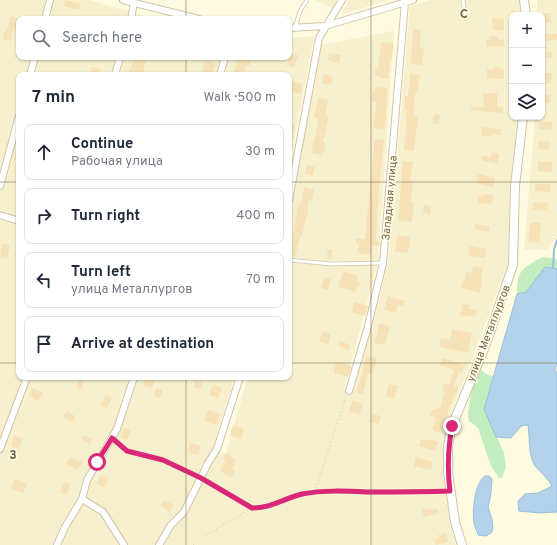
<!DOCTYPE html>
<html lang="en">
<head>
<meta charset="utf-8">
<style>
  :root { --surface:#fff; --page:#f2f2f3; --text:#1f2937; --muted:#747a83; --line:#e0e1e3 }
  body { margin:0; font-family:Overpass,sans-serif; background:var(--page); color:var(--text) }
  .controls { position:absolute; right:12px; top:12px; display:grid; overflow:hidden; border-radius:8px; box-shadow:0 1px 3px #0004 }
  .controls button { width:36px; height:36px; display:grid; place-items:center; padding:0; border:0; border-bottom:1px solid var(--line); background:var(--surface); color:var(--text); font:20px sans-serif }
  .stop { position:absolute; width:12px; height:12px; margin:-9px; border:3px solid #db2777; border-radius:50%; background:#fff }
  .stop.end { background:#db2777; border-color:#fff; box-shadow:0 1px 4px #0008 }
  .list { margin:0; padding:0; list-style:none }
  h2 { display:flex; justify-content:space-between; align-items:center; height:52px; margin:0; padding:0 16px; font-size:17px }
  h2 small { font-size:13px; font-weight:400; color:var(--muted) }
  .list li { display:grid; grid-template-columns:26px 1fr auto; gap:12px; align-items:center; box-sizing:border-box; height:56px; margin:0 8px 8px; padding:0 8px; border:1px solid var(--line); border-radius:8px }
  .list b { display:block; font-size:15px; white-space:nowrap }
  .list p { margin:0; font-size:13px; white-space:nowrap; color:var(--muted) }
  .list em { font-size:13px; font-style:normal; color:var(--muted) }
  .icon { flex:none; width:22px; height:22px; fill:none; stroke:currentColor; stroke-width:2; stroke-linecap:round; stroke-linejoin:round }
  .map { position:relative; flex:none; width:557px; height:545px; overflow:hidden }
  .search { position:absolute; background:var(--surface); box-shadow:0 1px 3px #0004; left:16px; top:16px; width:276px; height:44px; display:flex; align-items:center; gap:10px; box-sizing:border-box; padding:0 14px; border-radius:8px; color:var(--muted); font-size:15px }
  .panel { position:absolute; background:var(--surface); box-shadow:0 1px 3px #0004; left:16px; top:72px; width:276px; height:308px; border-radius:8px }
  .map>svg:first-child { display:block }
  .residential { fill:#f6f0cf }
  .green { fill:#c4edbf }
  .water { fill:#b4d2e9; stroke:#99bfdc }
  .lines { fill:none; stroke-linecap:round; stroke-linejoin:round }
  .stream { stroke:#99bfdc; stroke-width:2 }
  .building { fill:#f6e2b6 }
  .service-casing { stroke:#d0c5a7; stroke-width:4.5 }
  .minor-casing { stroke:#d0c5a7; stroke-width:8 }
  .tertiary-casing { stroke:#d0c5a7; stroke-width:10 }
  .path { stroke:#dbc69a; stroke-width:1; stroke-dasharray:1 3; stroke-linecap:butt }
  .service { stroke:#fff; stroke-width:3 }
  .minor { stroke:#fff; stroke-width:6 }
  .tertiary { stroke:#fff; stroke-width:8 }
  .route { stroke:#db2777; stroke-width:5 }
  .grid { fill:none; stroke:#786646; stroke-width:1; stroke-opacity:0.55 }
  .labels { text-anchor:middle; stroke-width:3; stroke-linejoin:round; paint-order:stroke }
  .street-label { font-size:11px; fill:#786646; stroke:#fffde9 }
  .grid-label { font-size:13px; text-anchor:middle; font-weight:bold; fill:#786646; stroke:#fffde9; stroke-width:3; stroke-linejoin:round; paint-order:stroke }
</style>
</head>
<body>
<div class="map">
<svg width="557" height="545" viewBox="0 0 557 545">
  <rect width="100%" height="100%" fill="#fefbe1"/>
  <path class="residential" d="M 0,0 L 89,0 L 155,19 L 19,19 L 19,57 L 289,57 L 289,38 L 314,36 L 289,168 L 289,75 L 19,75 L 19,377 L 235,377 L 213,447 L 218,454 L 226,453 L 248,377 L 289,377 L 289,218 L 320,45 L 394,31 L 378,262 L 344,389 L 350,395 L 371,332 L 388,263 L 410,6 L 432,0 L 519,0 L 521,15 L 512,15 L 512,117 L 518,117 L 510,186 L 508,264 L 447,424 L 443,446 L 443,473 L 450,523 L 456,545 L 0,545 Z
    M 314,0 L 336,0 L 332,8 Z
    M 349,0 L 389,0 L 341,15 Z
    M 537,0 L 557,0 L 557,238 L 546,250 L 524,249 L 535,117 L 542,117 L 542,15 L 537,15 Z"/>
  <path class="green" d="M 543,257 L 557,259 L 557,269 L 545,267 L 526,292 L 517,294 C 517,288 517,278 521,272 C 524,267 538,259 543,257 Z
    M 481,370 L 488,375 L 493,376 L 484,409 L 504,453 L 506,467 L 502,478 L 499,478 L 491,466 L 478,428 L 469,421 L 468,414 L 471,392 L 477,372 Z"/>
  <path class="water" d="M 545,267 L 557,269 L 557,362 L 555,370 L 557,373 L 557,512 L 540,513 L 519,511 L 518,501 L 525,494 L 538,493 L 552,486 C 547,477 541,473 535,466 C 528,455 530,438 528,425 L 521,426 L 511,438 L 496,437 L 484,409 L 517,294 L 526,292 Z
    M 485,476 L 489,476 L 492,479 L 491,493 L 488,507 L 492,519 L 493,529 L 491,533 L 486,536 L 478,535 C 477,531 474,526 474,522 C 472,511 475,482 485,476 Z"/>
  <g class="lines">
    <path class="stream" d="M 553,268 L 554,249 L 557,240"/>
  </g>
  <path class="building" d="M 65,0 L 81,4 L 79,10 L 64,6 Z
    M 542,13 L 551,13 L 551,23 L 542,22 Z
    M 11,16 L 19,19 L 18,29 L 13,28 L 11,41 L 3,40 L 4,32 L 6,32 Z
    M 504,18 L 504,30 L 493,30 L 492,19 Z
    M 413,29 L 421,30 L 420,47 L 424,48 L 422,65 L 411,64 Z
    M 545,34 L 557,34 L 557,40 L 545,41 Z
    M 489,36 L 497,36 L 498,40 L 504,39 L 504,46 L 487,47 L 486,40 L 490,39 Z
    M 381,42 L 394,44 L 391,61 L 390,60 L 388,79 L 379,78 L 379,76 L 375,75 L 375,69 L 378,69 Z
    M 544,51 L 552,52 L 552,58 L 544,58 Z
    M 291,53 L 298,55 L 294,68 L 287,66 Z
    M 329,53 L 341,55 L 339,63 L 328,60 Z
    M 135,57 L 147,57 L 142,75 L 128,75 Z
    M 235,57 L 252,57 L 250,66 L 246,65 L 243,75 L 233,75 L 237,62 L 234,61 Z
    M 205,60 L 216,63 L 212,74 L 202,71 Z
    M 92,67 L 100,69 L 98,75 L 90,75 Z
    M 494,67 L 501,67 L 501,69 L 504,69 L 504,79 L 487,78 L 487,69 L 494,69 Z
    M 545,73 L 552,73 L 551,83 L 542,83 L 542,78 L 545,79 Z
    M 324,74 L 333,76 L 332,85 L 322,84 Z
    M 410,74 L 420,75 L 418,92 L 416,91 L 413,115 L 418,116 L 414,151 L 404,150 L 407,111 L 404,111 L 405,96 L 408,96 Z
    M 293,81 L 303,84 L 301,94 L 290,91 Z
    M 375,87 L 387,88 L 385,129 L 373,128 L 377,101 L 372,101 L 373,91 L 375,91 Z
    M 483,93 L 497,93 L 497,107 L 503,107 L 503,113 L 471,110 L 471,107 L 484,107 Z
    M 544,95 L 550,95 L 550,103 L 542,103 L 542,96 L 544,96 Z
    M 318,98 L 328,100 L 325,115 L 329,115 L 323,142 L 326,143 L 324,153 L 322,152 L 321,155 L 311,153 L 316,132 L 318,118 L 314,117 Z
    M 434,114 L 440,115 L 439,124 L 432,123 Z
    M 539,122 L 552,122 L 551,130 L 539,129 Z
    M 289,123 L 295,124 L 291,143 L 289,142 Z
    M 482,127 L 501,129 L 501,135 L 492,134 L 491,137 L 481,136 Z
    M 375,139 L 384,140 L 378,199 L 376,241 L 380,241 L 380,246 L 372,245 L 371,255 L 358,253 L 359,245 L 356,245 L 356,239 L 365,239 Z
    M 538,141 L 550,142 L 549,150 L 538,149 Z
    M 492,152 L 499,154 L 497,164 L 481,160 L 482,155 L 491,157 Z
    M 403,161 L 413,162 L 410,181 L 413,181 L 411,202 L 414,203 L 412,222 L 398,220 Z
    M 538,162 L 552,162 L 552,172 L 537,171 Z
    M 307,165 L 315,167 L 312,176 L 305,174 Z
    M 478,174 L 495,178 L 493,187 L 476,183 Z
    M 535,184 L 550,184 L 550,192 L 535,191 Z
    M 304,187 L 314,189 L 312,201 L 309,200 L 307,209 L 309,209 L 307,217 L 306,217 L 302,236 L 300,236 L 295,257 L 289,255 L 289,240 L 292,240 L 297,214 L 296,214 L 299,203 L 301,204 Z
    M 483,194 L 493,195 L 492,204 L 478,203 L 478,196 L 483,196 Z
    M 533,202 L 548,203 L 547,211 L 532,210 Z
    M 424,205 L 431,206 L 430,214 L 423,213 Z
    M 531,222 L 541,223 L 539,243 L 528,242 Z
    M 475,224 L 490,227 L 489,232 L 474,229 Z
    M 397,235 L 410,237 L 408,253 L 395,252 Z
    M 2,243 L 10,246 L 7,259 L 0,257 Z
    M 470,246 L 486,249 L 485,258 L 468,256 Z
    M 328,249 L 333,250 L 331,259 L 327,258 Z
    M 473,266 L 483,268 L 480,293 L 461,288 L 463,281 L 464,282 L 466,272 L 472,273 Z
    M 343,271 L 358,276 L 357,281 L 360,282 L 358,288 L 356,287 L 355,292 L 338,287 Z
    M 324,278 L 331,279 L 328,290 L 321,288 Z
    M 388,296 L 405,301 L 403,306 L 398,305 L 395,313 L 384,310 Z
    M 354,302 L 368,306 L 365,316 L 352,313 Z
    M 462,304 L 470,305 L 469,309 L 477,310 L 476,317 L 460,315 Z
    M 379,323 L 390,326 L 385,345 L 375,343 Z
    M 452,329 L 472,333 L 468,353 L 439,347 L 441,338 L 450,340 Z
    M 323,331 L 331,334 L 328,344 L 319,341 Z
    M 340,341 L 350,345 L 349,350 L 338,346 Z
    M 366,356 L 377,358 L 373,374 L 368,373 L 363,394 L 356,392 L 360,378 L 361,378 Z
    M 442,358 L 465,365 L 462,373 L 459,372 L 454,386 L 458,387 L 456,395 L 455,394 L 440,433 L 432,430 L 436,418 L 430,415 L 433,409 L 437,410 L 437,408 L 440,408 L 444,393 L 444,390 L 442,390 L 444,383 L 449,384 L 454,370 L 440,365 Z
    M 336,362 L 352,366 L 348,377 L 334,373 Z
    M 146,377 L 156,377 L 152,388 L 143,386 Z
    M 79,378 L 84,379 L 81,389 L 76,388 Z
    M 195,381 L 202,382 L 201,389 L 194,388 Z
    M 213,384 L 222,388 L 218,398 L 209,395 Z
    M 389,384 L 398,386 L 394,399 L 385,396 Z
    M 33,388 L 43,393 L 38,401 L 29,396 Z
    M 156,388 L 163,390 L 160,398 L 154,396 Z
    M 106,394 L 112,397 L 107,408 L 101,405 Z
    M 353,400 L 363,404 L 359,415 L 349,411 Z
    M 208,410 L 220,414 L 217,425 L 204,421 Z
    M 67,411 L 75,416 L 72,422 L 63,417 Z
    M 372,414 L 381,416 L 379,424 L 369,422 Z
    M 233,425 L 244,429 L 241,439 L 230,436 Z
    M 124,428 L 131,430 L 127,440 L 120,438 Z
    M 14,435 L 23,438 L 19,449 L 11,446 Z
    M 83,435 L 92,439 L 90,444 L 81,439 Z
    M 421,439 L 427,441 L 428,439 L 438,442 L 435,451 L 419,446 Z
    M 190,443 L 201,446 L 198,455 L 188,452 Z
    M 226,453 L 237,460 L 232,468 L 235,470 L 231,478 L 220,471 L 226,461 L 223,459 Z
    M 70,457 L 82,462 L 78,470 L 66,464 Z
    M 416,457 L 433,462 L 431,470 L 414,466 Z
    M 100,475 L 108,478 L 104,487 L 96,484 Z
    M 15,479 L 27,484 L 23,493 L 11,488 Z
    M 64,482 L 71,484 L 67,494 L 60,492 Z
    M 164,500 L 174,505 L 170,512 L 160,506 Z
    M 431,508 L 431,510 L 437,508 L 439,513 L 424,517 L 422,510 Z
    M 446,533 L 448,542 L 436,545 L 435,539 L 439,538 L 438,535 Z"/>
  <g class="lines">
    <defs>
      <path id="service" d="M 463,0 L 465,14
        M 295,28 L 300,11 L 307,0
        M 289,260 L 331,264 L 383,263
        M 112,438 L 127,451 L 163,460 L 201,478 L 252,508 C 272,508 285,498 302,494 C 323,490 346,491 367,492 C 395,492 423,492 451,491"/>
      <path id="minor" d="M 123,0 L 199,19
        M 45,19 L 50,0
        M 131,19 L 134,3
        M 289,28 L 325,26 L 413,0
        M 30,75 L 35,57
        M 115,75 L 120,57
        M 220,75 L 225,57
        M 0,186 L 19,116
        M 289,200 L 319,38 L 342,0
        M 0,215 L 19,221
        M 349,391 L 367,330 L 383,263 L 405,2
        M 0,449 L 27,377
        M 82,499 L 103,512 L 124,545
        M 57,545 L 65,527 L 82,499 L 87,480 L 117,429 L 134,377
        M 159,545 L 171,525 L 184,512 L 208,463 L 217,449 L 240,377"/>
      <path id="tertiary" d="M 524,0 L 526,15
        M 462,545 L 455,522 L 448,472 L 448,446 L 452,426 L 486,344 L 513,265 L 515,186 L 523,117"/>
    </defs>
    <use href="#service" class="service-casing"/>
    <use href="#minor" class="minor-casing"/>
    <use href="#tertiary" class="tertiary-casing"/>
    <path class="path" d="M 315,488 L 318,482 L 346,397
      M 193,545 L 210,533 L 248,510"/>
    <use href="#service" class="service"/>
    <use href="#minor" class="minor"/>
    <use href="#tertiary" class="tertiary"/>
  </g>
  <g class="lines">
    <path class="route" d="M 97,462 L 112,438 L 127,451 L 163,460 L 201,478 L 252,508 C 272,508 285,498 302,494 C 323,490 346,491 367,492 C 395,492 423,492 450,491 C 447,468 448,448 452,426"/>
  </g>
  <path class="grid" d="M 186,0 L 186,19M 371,0 L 371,545M 186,57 L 186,75M 0,182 L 19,182M 289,182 L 557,182M 0,363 L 19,363M 289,363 L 557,363M 186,377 L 186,545"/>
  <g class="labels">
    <g class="street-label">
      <text transform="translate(389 198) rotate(-85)" y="4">Западная улица</text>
      <text transform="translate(488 333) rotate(-69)" y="4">улица Металлургов</text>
    </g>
  </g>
  <g class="grid-label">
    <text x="464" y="18">C</text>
    <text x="13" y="459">3</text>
  </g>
</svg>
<div class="controls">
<button>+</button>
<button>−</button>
<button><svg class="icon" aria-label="layers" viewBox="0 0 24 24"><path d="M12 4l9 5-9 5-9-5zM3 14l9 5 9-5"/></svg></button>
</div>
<div class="stop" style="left:97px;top:462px"></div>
<div class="stop end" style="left:452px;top:426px"></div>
<div class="search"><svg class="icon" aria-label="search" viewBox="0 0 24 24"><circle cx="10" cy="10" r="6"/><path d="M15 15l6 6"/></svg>Search here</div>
<section class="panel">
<h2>7 min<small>Walk · 500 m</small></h2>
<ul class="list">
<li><svg class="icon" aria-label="ahead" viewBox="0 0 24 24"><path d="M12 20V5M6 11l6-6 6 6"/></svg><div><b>Continue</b><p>Рабочая улица</p></div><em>30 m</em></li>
<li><svg class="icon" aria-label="right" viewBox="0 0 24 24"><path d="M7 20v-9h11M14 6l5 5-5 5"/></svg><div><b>Turn right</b></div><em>400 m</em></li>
<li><svg class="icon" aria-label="left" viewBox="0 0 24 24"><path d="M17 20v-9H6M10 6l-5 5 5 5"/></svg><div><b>Turn left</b><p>улица Металлургов</p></div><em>70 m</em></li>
<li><svg class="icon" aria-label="arrive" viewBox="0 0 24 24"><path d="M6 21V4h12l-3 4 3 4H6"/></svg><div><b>Arrive at destination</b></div></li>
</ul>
</section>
</div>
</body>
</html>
